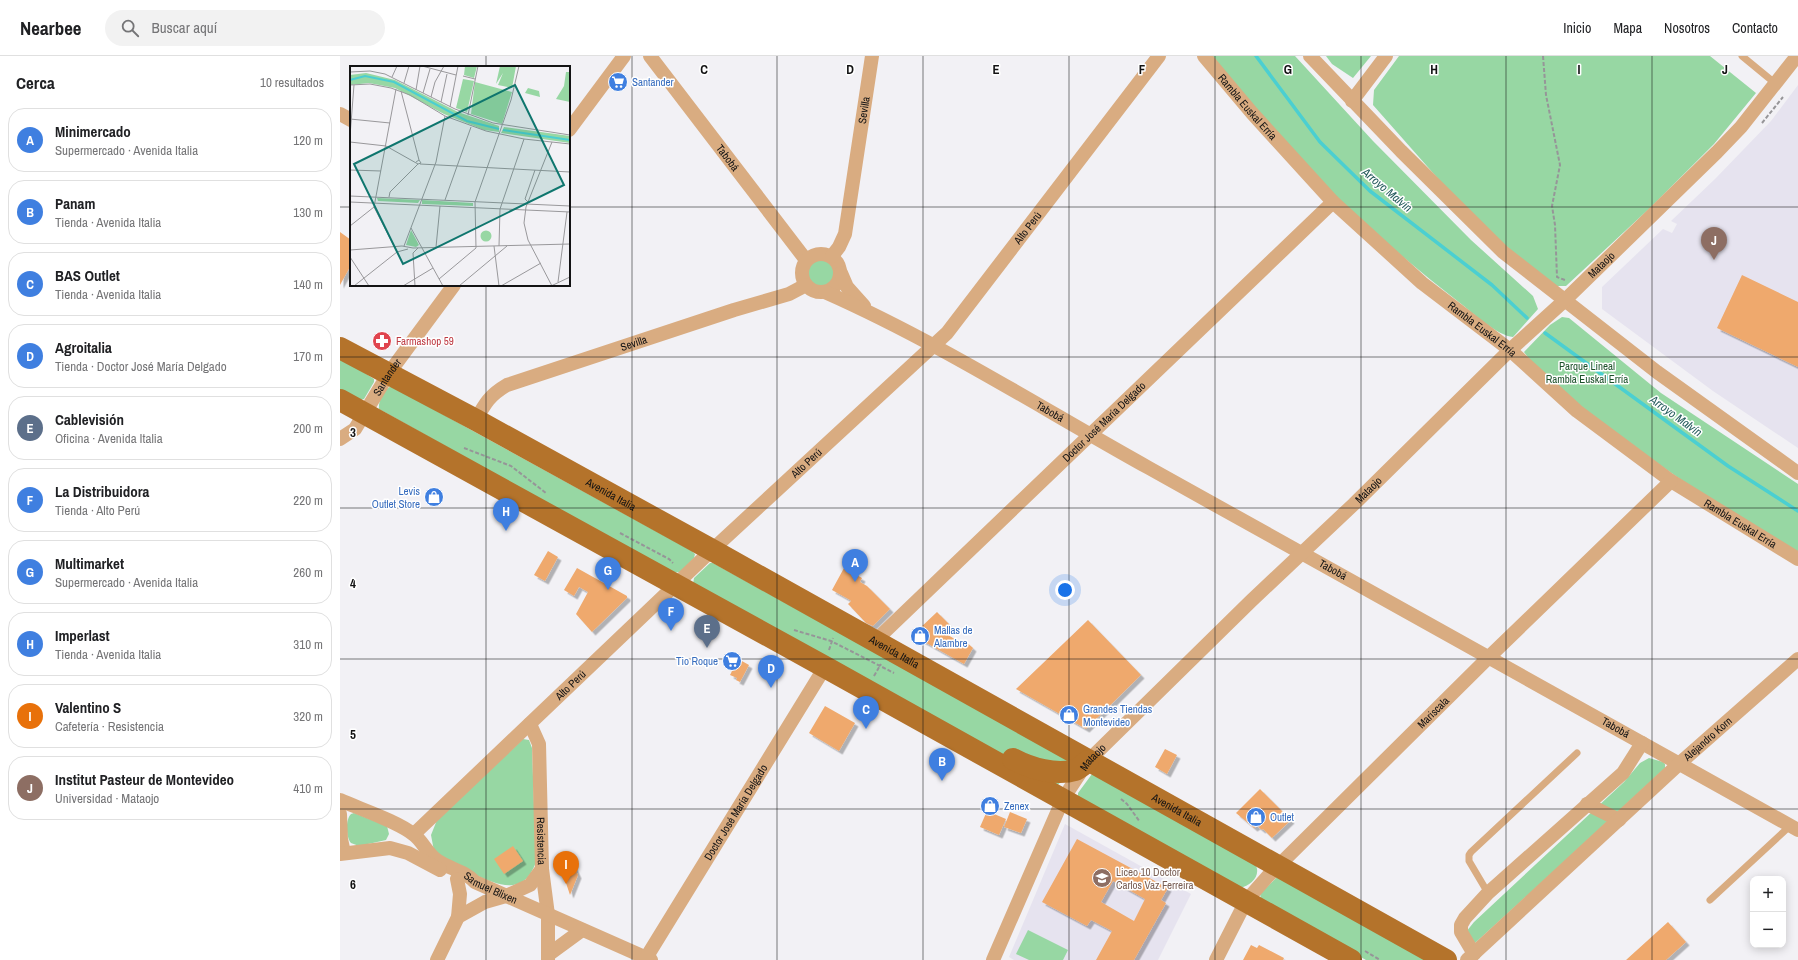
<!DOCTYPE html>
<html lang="es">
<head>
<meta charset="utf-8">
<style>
  :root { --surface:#fff; --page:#f2f2f2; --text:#202124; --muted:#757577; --line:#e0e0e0; --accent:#1e5aac }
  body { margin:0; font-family:"Archivo Narrow",sans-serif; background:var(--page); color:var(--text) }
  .controls { position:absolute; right:12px; bottom:12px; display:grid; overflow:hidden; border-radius:8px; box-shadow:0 2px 10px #0003 }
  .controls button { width:36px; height:36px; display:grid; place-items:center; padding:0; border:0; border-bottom:1px solid var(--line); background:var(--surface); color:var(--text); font:20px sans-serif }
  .you { position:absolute; left:725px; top:534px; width:14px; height:14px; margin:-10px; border:3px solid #fff; border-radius:50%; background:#1a73e8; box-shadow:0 0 0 6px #1a73e833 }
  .badge { display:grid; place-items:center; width:26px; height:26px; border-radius:50%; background:var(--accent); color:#fff; font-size:13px; font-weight:700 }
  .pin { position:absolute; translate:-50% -33px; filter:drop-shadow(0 1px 2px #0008) }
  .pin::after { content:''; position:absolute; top:21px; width:14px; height:12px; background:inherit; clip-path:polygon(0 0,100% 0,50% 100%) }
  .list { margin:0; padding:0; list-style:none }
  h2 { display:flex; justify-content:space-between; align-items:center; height:52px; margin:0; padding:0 16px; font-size:17px }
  h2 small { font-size:13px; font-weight:400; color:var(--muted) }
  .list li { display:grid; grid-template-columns:26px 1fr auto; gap:12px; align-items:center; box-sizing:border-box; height:64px; margin:0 8px 8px; padding:0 8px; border:1px solid var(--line); border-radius:16px }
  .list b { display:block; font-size:15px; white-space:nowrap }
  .list p { margin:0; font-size:13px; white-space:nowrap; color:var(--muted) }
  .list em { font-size:13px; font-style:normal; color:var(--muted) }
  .icon { flex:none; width:22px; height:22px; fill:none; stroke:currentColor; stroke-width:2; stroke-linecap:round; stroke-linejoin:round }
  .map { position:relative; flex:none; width:1458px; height:904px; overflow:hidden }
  header { display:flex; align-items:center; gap:24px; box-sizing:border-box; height:56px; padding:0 20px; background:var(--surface); border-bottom:1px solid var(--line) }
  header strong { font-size:19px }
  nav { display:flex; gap:22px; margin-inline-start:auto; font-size:14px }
  .search { width:280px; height:36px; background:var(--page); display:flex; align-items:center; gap:10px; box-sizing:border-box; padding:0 14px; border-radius:22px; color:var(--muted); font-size:15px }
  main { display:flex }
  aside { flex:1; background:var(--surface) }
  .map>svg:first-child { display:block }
  .built { fill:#e6e3ef }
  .green { fill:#97d7a3 }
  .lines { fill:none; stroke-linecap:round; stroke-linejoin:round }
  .stream { stroke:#4bcfd1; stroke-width:3.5 }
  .building { fill:#efa96d; fill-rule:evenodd; filter:url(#shadow) }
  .path { stroke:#969598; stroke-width:2; stroke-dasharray:4 2; stroke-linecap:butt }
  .lane { stroke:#d9ac81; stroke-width:7 }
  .street { stroke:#d9ac81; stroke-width:14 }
  .primary { stroke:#b4732b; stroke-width:22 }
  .grid { fill:none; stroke:#131314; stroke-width:1; stroke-opacity:0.55 }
  .labels { text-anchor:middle; stroke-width:3; stroke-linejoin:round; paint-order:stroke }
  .shop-label { font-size:11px; fill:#366cbe; stroke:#fff; text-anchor:start }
  .street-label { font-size:11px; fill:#131314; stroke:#fff }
  .health-label { font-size:11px; fill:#be3a42; stroke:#fff; text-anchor:start }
  .park-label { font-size:11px; fill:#1c512a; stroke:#fff }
  .education-label { font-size:11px; fill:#785e54; stroke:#fff; text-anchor:start }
  .water-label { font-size:12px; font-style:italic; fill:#265c5d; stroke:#fff }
  .inset-river { fill:none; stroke:#4bcfd1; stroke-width:2 }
  .inset-road { fill:none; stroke:#99989b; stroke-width:1 }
  .view { fill:#0f766e; fill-opacity:0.15; stroke:#0f766e; stroke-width:2 }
  .inset-edge { fill:none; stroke:#131314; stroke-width:2 }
  .grid-label { font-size:13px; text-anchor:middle; font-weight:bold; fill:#131314; stroke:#fff; stroke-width:3; stroke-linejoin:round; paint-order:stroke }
</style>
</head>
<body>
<header>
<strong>Nearbee</strong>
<div class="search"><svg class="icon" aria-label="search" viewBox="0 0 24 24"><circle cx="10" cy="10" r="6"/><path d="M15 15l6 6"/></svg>Buscar aquí</div>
<nav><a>Inicio</a><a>Mapa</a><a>Nosotros</a><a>Contacto</a></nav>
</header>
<main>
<aside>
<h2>Cerca<small>10 resultados</small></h2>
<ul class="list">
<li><span class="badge" style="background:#3f7fe0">A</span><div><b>Minimercado</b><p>Supermercado · Avenida Italia</p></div><em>120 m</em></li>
<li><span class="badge" style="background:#3f7fe0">B</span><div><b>Panam</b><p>Tienda · Avenida Italia</p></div><em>130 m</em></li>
<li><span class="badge" style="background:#3f7fe0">C</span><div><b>BAS Outlet</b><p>Tienda · Avenida Italia</p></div><em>140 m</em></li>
<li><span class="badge" style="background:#3f7fe0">D</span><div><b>Agroitalia</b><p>Tienda · Doctor José María Delgado</p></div><em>170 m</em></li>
<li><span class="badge" style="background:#5c6f8a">E</span><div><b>Cablevisión</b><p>Oficina · Avenida Italia</p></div><em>200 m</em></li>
<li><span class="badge" style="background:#3f7fe0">F</span><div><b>La Distribuidora</b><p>Tienda · Alto Perú</p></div><em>220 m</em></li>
<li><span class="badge" style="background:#3f7fe0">G</span><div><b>Multimarket</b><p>Supermercado · Avenida Italia</p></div><em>260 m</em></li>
<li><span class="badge" style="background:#3f7fe0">H</span><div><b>Imperlast</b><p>Tienda · Avenida Italia</p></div><em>310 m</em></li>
<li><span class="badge" style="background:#e8710a">I</span><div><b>Valentino S</b><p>Cafetería · Resistencia</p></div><em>320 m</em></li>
<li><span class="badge" style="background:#8d6e63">J</span><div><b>Institut Pasteur de Montevideo</b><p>Universidad · Mataojo</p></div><em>410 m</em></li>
</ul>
</aside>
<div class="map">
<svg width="1458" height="904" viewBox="0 0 1458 904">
  <defs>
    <filter id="shadow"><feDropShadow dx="3.5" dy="3.5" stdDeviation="0" flood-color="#0004"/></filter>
  </defs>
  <rect width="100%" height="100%" fill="#f2f1f5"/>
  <path class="built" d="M 1458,29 L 1458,392 L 1373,335 L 1262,253 L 1262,231 L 1323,173 L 1332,177 L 1337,168 L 1331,165 L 1375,123 L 1431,65 Z
    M 725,768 L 851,838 L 818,904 L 674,904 L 669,901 Z"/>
  <path class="green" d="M 872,0 L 955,0 L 1033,85 L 1131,184 L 1193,240 L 1198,253 L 1173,281 C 1158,280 1133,257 1120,247 C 1084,219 1048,189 1014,158 C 962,109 917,54 872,0 Z
    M 986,0 L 1031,0 L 1013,22 L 992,8 Z
    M 1059,0 L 1370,0 L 1416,37 L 1374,88 L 1312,150 L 1226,230 L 1213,230 L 1131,160 L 1033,49 L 1034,34 Z
    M467 216a14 14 0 1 1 28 0a14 14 0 1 1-28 0Z
    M 1222,261 L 1229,262 L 1321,337 L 1458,428 L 1458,499 L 1367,442 L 1249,359 L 1193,308 L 1184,296 L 1210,269 Z
    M 0,301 L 34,323 L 34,326 L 24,343 L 20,344 L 0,335 Z
    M 51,330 L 352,495 L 355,498 L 354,502 L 340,516 L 332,517 L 39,353 C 38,345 44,334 51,330 Z
    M 370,507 L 373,507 L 730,704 L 726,720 L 717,730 L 353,528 L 354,522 Z
    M 183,683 L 189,684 L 192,692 L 196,806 C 184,840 159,830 134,818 C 119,812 106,806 94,795 L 91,779 L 97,764 Z
    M 1309,702 L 1323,706 L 1325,708 L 1325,712 L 1202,826 L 1135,887 L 1126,876 L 1134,866 L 1284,726 L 1300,707 Z
    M 752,718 L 915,808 C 922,819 911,830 900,832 L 738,743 L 738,737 Z
    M 14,757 L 47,770 L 49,778 L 46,784 L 19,790 L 11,787 C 6,781 5,764 11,758 Z
    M 936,822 L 940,822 L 1087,904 L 1026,904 L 930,850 L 921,843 L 920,838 Z
    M 688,874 L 728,894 L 723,904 L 689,904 L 676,898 Z"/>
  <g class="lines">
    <path class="stream" d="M 916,0 L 980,86 L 1030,135 L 1152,229 L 1187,262
      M 1205,277 L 1388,410 L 1458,455"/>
  </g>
  <path class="building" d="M 0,176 L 11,184 L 11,209 L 0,229 Z
    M 1402,219 L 1458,246 L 1458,311 L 1377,272 Z
    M 208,495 L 218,501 L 205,525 L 194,519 Z
    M 237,512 L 287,540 L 287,542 L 252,576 L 236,558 L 248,536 L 239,531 L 234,540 L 224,534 Z
    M 504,512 L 522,522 L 520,526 L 527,530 L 550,553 L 533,570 L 526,567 L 510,550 L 508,548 L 511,545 L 510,544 L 492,534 Z
    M 597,556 L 610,569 L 603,576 L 623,588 L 625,585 L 633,592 L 624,608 L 581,584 L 579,573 Z
    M 748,564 L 801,619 L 746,673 L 676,633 Z
    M 393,600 L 409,609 L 400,626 L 396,624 L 397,622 L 390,619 L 393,613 L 387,611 Z
    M 485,650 L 515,667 L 499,695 L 469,677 Z
    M 825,693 L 837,699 L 827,718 L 815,711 Z
    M 920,733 L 951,764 L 932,782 L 923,773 L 922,774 L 917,770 L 914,772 L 896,757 Z
    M 647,755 L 666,763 L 659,779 L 640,771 Z
    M 670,756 L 687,763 L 681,777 L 664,771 Z
    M 737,783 L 828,832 L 821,844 L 826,847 L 794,904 L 756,904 L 772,875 L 751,864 L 747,870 L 702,846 ZM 773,825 L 805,843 L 794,865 L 761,846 Z
    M 173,790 L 183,805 L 164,818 L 154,803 Z
    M 230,802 L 238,819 L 230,839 L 220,809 L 222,805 Z
    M 1328,866 L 1346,886 L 1326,904 L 1286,904 Z
    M 911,889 L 917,892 L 919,889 L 944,902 L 943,904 L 903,904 Z"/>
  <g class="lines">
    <path class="path" d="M 1203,0 L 1206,39 L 1220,109 L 1212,150 L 1215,169 L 1217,221 L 1225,224
      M 1422,67 L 1443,41
      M 124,392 L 171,410 L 206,437
      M 280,477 L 329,503 L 333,507
      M 454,574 L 491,585 L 554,617
      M 489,594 L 493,582
      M 534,620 L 541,608
      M 781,743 L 787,748 L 800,766
      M 1025,895 L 1040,904"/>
    <path class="lane" d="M 1402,0 L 1436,28
      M 1148,837 L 1129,805 L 1129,799 L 1131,796 L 1237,697
      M 1370,844 L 1451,769"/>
    <g class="street">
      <path id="s1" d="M 310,0 L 466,204"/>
      <path id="s2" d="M 864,0 L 912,57 L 993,146 L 1082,227 L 1170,294 L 1237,355 L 1331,425 L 1458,503"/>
      <path d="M 970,0 L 1061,95 L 1163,196 L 1317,316 L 1458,417"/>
      <path d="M 1012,45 L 1046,0"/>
      <path d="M 0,58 L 11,64"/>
      <path d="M 229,74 L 284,0"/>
      <circle cx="481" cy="217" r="19"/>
      <path id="s3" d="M 492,200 L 499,191 L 505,178 L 532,0"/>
      <path d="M 501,217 L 507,231 L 524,250"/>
      <path id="s4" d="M 485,236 C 598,286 701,352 809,412 C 1026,531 1242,652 1458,774"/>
      <path id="s5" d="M 136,364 C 145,347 150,339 167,329 L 394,254 L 449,238 L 466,229"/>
      <path id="s6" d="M 0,383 L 15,373 L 49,317 L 114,229"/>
      <path id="s7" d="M 535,585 L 993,146"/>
      <path id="s8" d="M 190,668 L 199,688 L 202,813 L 208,859 L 208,904"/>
      <path id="s9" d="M 0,744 C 20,753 57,765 73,778 C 83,785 87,798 98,805 C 110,813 125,815 135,826 L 311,904"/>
      <path d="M 1247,748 L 1279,764"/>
      <path d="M 0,758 L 1,783 L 4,797"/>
      <path id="s10" d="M 74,778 L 372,494 L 607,277 L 819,0"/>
      <path d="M 0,798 L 50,792 L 68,797 L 100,814"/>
      <path d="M 117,823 L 120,838 L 118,861"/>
      <path d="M 1134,898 L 1121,876 L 1121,869 L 1125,862 L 1148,837 L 1283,717 L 1302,687"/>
      <path d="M 208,899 L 242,874"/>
      <path id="s11" d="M 306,902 L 485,611"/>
      <path d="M 97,904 L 118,861 L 145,846 L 166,840 L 190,829 L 202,813"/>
      <path id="s12" d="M 653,904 L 723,743 L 748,705 L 911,545 L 1014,448 L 1170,294 L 1224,245 L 1377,96 L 1401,71 L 1457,0"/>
      <path id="s13" d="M 876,904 L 906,845 L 928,820 L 1150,600 L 1331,425"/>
      <path id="s14" d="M 1127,904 L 1340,707 L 1458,603"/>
    </g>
    <g class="primary">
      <path id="s15" d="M 0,292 L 136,364 L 372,494 L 1106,904"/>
      <path d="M 0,344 L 485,611 L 1011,904"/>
      <path d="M 673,703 C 690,712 716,720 735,714 C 739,713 744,708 748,705"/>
    </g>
  </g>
  <path class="grid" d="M 146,0 L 146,11M 292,0 L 292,904M 437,0 L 437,904M 583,0 L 583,904M 729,0 L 729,904M 875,0 L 875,904M 1021,0 L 1021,904M 1166,0 L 1166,904M 1312,0 L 1312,904M 0,151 L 11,151M 229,151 L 1458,151M 146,229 L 146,904M 0,301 L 1458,301M 0,452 L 1458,452M 0,603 L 1458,603M 0,753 L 1458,753"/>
  <defs>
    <symbol id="supermarket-disc" viewBox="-11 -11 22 22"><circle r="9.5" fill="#3f7fe0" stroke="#fff"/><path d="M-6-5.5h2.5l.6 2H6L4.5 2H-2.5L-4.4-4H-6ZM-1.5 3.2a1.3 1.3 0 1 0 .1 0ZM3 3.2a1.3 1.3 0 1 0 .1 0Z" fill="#fff"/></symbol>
    <symbol id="pharmacy-disc" viewBox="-11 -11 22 22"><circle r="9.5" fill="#e0444e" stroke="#fff"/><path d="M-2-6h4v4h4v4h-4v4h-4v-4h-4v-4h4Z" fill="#fff"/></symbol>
    <symbol id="shop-disc" viewBox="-11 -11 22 22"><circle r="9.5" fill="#3f7fe0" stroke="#fff"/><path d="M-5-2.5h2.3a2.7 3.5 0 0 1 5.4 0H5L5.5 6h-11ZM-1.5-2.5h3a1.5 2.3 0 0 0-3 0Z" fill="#fff"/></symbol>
    <symbol id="school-disc" viewBox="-11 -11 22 22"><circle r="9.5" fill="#8d6e63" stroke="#fff"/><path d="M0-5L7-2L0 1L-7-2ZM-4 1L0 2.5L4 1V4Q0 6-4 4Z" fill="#fff"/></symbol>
  </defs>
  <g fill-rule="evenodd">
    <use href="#supermarket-disc" x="267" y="15" width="22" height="22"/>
    <use href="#pharmacy-disc" x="31" y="274" width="22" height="22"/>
    <use href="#shop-disc" x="83" y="430" width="22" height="22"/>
    <use href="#shop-disc" x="569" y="569" width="22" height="22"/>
    <use href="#supermarket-disc" x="381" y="594" width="22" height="22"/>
    <use href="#shop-disc" x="718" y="648" width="22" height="22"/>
    <use href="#shop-disc" x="639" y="739" width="22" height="22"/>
    <use href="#shop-disc" x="905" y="750" width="22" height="22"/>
    <use href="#school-disc" x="751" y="811" width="22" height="22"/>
  </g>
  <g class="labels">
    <g class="shop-label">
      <text x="292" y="30">Santander</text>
      <text x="80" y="439" text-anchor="end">Levis<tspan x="80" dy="13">Outlet Store</tspan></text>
      <text x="594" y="578">Mallas de<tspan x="594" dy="13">Alambre</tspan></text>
      <text x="378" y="609" text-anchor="end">Tio Roque</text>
      <text x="743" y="657">Grandes Tiendas<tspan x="743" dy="13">Montevideo</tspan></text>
      <text x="664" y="754">Zenex</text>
      <text x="930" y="765">Outlet</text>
    </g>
    <g class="street-label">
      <text dy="4" stroke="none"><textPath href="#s2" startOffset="67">Rambla Euskal Erría</textPath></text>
      <text dy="4" stroke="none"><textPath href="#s3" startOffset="151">Sevilla</textPath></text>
      <text dy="4" stroke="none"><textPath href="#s1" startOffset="128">Tabobá</textPath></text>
      <text dy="4" stroke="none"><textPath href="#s10" startOffset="864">Alto Perú</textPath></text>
      <text dy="4" stroke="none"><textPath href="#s12" startOffset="935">Mataojo</textPath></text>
      <text dy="4" stroke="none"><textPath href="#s2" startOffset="391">Rambla Euskal Erría</textPath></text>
      <text dy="4" stroke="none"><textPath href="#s5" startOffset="181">Sevilla</textPath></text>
      <text dy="4" stroke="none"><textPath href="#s6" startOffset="79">Santander</textPath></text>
      <text dy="4" stroke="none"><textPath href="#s4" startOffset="255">Tabobá</textPath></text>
      <text dy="4" stroke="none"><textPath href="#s7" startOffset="317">Doctor José María Delgado</textPath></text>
      <text dy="4" stroke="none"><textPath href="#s10" startOffset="540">Alto Perú</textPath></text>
      <text dy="4" stroke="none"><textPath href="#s12" startOffset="611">Mataojo</textPath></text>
      <text dy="4" stroke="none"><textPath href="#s15" startOffset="308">Avenida Italia</textPath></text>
      <text dy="4" stroke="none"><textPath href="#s2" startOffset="715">Rambla Euskal Erría</textPath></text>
      <text dy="4" stroke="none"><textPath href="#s4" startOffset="579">Tabobá</textPath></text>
      <text dy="4" stroke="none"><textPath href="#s15" startOffset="632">Avenida Italia</textPath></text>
      <text dy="4" stroke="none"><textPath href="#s10" startOffset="216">Alto Perú</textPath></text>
      <text dy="4" stroke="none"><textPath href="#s13" startOffset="332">Mariscala</textPath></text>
      <text dy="4" stroke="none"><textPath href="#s4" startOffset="903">Tabobá</textPath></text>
      <text dy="4" stroke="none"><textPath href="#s14" startOffset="327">Alejandro Korn</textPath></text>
      <text dy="4" stroke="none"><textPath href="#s12" startOffset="227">Mataojo</textPath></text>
      <text dy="4" stroke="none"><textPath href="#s15" startOffset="956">Avenida Italia</textPath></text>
      <text dy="4" stroke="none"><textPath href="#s11" startOffset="171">Doctor José María Delgado</textPath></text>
      <text dy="4" stroke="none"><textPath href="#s8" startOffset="119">Resistencia</textPath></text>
      <text dy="4" stroke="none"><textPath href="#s9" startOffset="177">Samuel Blixen</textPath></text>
    </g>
    <g class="health-label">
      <text x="56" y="289">Farmashop 59</text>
    </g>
    <g class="park-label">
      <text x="1247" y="314">Parque Lineal<tspan x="1247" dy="13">Rambla Euskal Erría</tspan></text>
    </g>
    <g class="education-label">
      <text x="776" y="820">Liceo 10 Doctor<tspan x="776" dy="13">Carlos Vaz Ferreira</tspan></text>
    </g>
    <g class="water-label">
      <text transform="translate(1047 134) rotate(40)" y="4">Arroyo Malvín</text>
      <text transform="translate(1336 360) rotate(36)" y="4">Arroyo Malvín</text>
    </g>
  </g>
  <g transform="translate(10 10)">
    <rect width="220" height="220" fill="#f2f1f5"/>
    <path d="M 115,0 L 127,0 L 124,12 L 114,9 ZM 150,0 L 166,0 L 162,22 L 148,19 L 153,7 L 146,18 ZM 216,6 L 220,6 L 220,36 L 206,33 L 214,20 ZM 16,7 L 45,14 L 108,46 L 149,60 L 149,66 L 134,64 L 94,48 L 45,22 L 19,17 L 0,19 L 0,9 ZM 113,13 L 124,15 L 117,46 L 106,42 ZM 125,16 L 162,26 L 152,58 L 121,48 ZM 178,22 L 189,25 L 190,31 L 175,27 ZM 154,61 L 220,70 L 220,77 L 151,67 ZM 27,132 L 70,134 L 68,137 L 28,135 ZM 72,134 L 123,137 L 123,140 L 72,138 ZM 61,164 L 69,179 L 66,181 L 56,179 ZM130.5 170a5.5 5.5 0 1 1 11 0a5.5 5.5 0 1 1-11 0Z" fill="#97d7a3"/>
    <path class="inset-river" d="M 0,14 L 15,10 L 44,16 L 117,55 L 149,63M 153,64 L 220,74"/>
    <path class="inset-road" d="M 72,0 L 106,9M 0,6 L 20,5 L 35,8 L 105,43 L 143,57 L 220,69M 113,10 L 125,13M 42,11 L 47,0M 54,17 L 59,0M 0,19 L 20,18 L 41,22 L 60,29 L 95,50 L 136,65 L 174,73 L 220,78M 46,23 L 24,141 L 47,186M 66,24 L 70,0M 51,25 L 69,94M 73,27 L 80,3M 81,31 L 85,16 L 94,0M 91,36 L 97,8M 100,41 L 108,0M 118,49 L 128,0M 0,53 L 40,57M 0,70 L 4,19M 0,76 L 36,80 L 68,98 L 71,97 L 69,94 L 66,96M 202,76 L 176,141 L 174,157 L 178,174 L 202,220M 70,98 L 220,106M 0,104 L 31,105M 0,130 L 220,140M 39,131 L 40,126 L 68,98M 95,134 L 121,61M 0,136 L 220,146M 178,136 L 175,133 L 185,104M 0,160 L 24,141M 61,162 L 93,220M 54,180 L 86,96 L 95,50M 144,180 L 149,220M 149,180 L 150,143 L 174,73M 86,181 L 90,140M 0,184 L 52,180 L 63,182 L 220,178M 0,191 L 19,220M 89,213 L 126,182 L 125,136 L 161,34 L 169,0M 208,216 L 217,146M 4,220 L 47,186 L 58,183M 53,220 L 83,202M 65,220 L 63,187 L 68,182M 109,220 L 157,180M 151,220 L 191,197M 201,220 L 220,211"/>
    <path class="view" d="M 165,19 L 214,119 L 53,198 L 4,98 Z"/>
    <rect width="220" height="220" class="inset-edge"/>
  </g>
  <g class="grid-label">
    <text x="364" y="18">C</text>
    <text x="510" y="18">D</text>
    <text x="656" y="18">E</text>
    <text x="802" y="18">F</text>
    <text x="948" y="18">G</text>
    <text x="1094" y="18">H</text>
    <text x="1239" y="18">I</text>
    <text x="1385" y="18">J</text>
    <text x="13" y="381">3</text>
    <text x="13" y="532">4</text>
    <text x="13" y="683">5</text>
    <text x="13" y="833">6</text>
  </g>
</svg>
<div class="controls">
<button>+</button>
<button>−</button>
</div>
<div class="you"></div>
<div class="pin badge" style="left:515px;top:526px;background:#3f7fe0">A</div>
<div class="pin badge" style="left:602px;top:725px;background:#3f7fe0">B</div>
<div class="pin badge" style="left:526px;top:673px;background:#3f7fe0">C</div>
<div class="pin badge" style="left:431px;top:632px;background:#3f7fe0">D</div>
<div class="pin badge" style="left:367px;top:592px;background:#5c6f8a">E</div>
<div class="pin badge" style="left:331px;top:575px;background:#3f7fe0">F</div>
<div class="pin badge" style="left:268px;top:534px;background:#3f7fe0">G</div>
<div class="pin badge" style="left:166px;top:475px;background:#3f7fe0">H</div>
<div class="pin badge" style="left:226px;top:828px;background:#e8710a">I</div>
<div class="pin badge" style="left:1374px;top:204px;background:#8d6e63">J</div>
</div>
</main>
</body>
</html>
